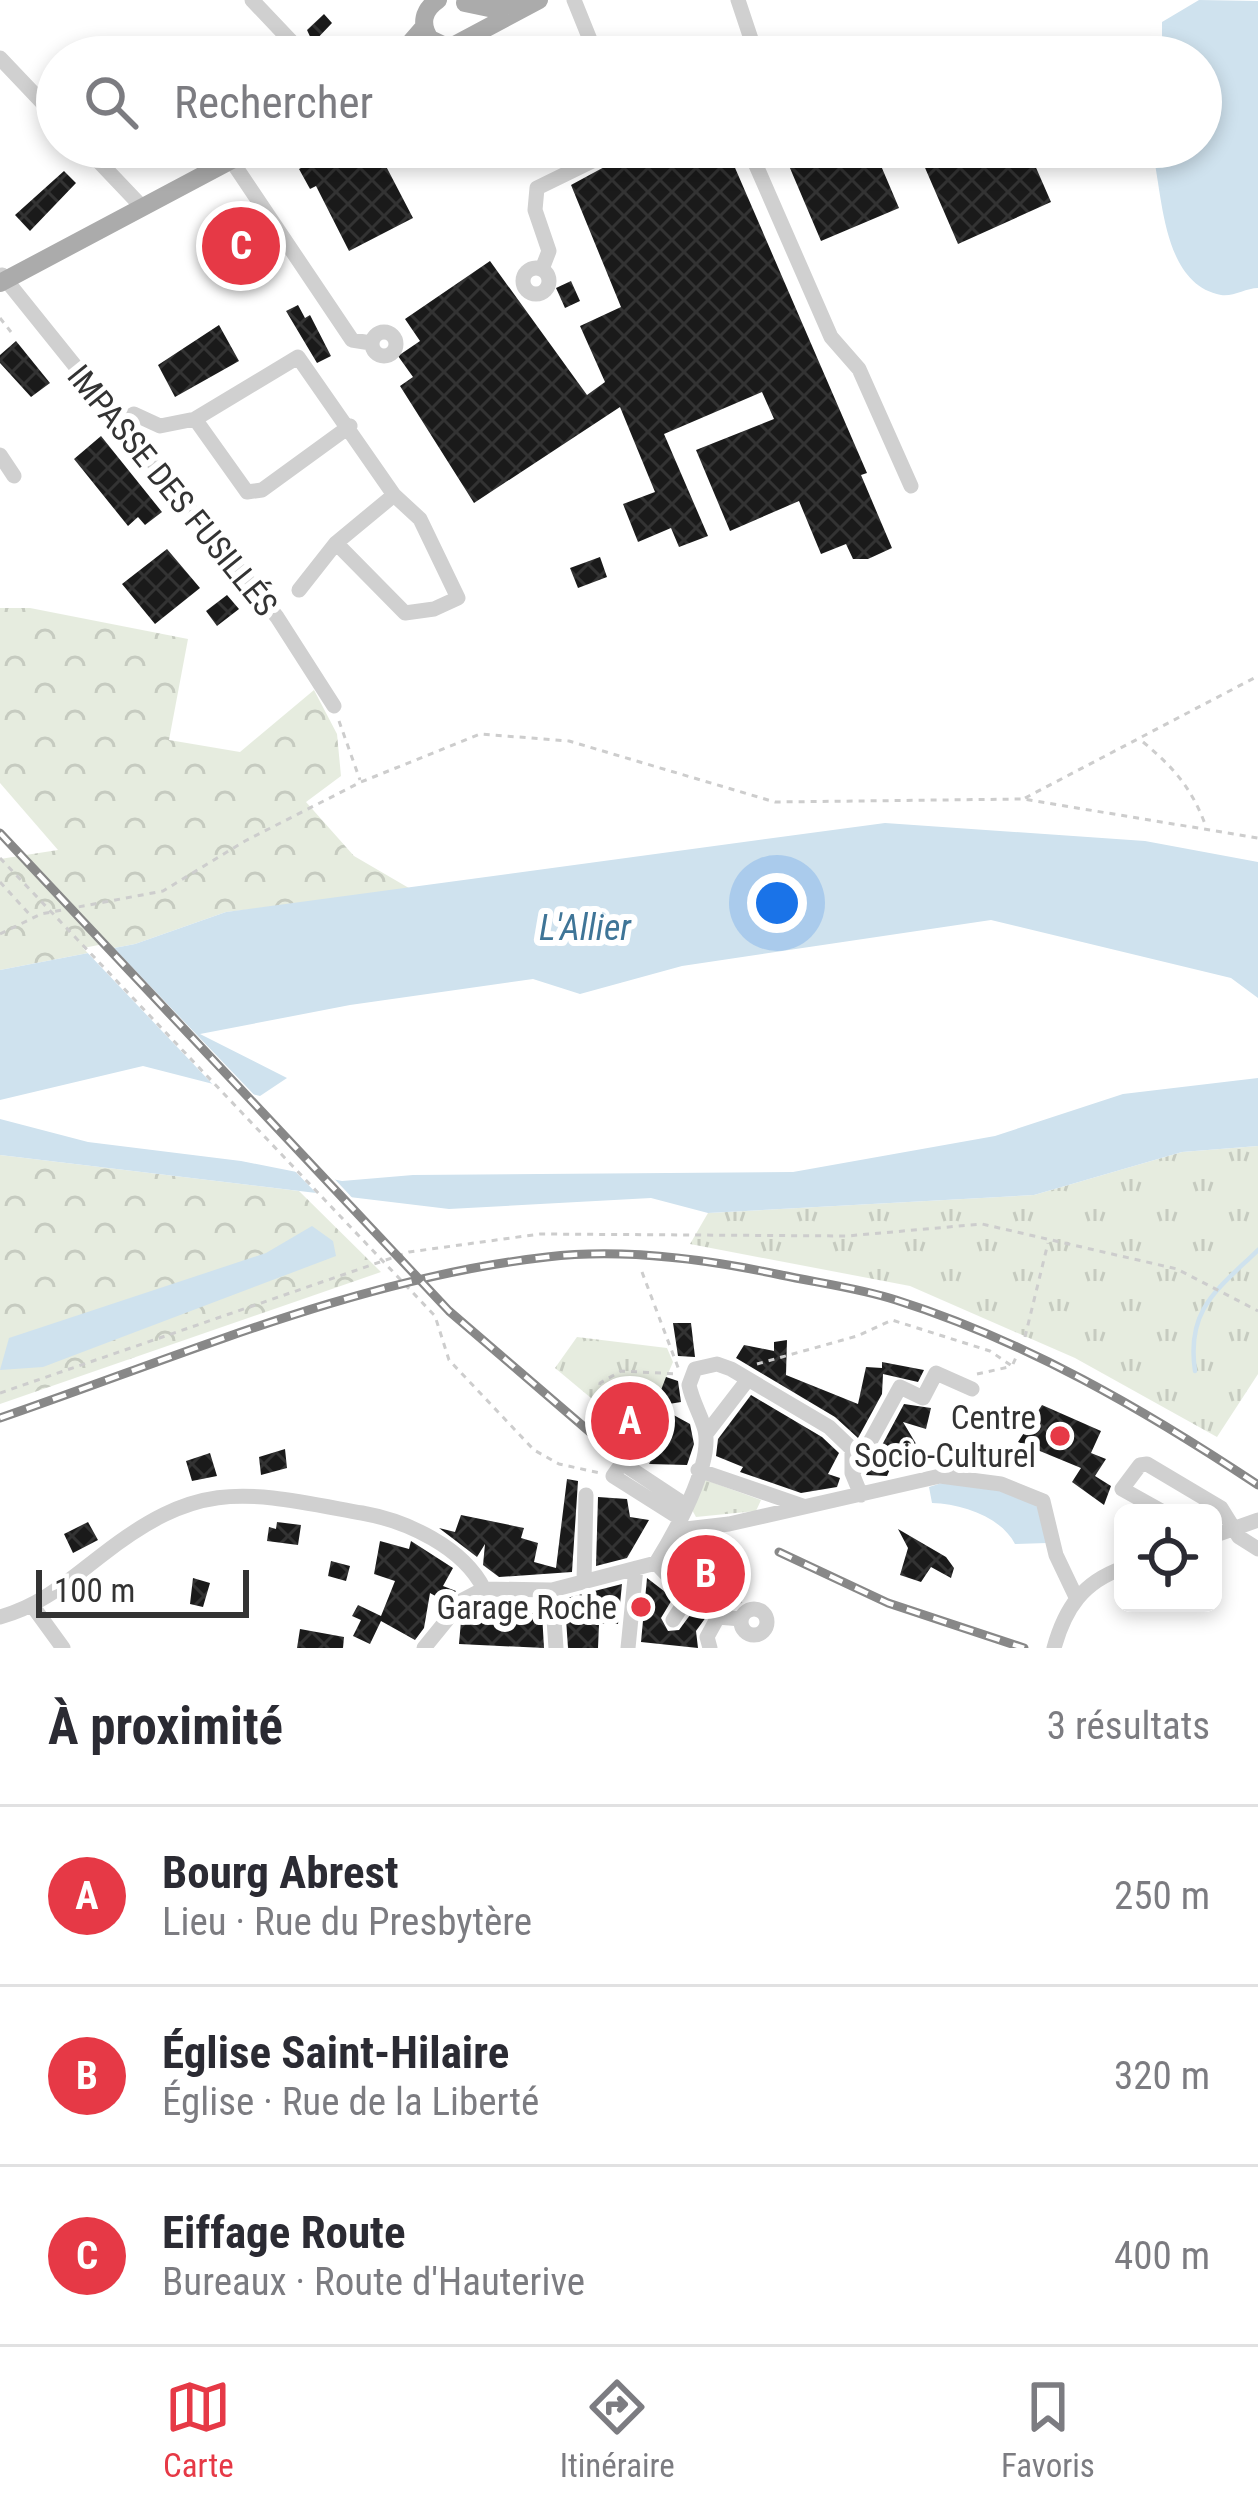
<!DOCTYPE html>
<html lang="fr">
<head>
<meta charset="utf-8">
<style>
  :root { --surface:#fff; --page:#f7f7f7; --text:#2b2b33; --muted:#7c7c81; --line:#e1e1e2; --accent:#e63946 }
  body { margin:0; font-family:"Roboto Condensed",sans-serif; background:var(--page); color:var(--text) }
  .controls { position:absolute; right:36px; bottom:36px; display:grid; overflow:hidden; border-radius:18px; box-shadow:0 6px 18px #0003 }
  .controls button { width:108px; height:108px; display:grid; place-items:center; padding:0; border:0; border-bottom:3px solid var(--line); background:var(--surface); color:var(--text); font:60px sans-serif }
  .scale { position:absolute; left:36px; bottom:30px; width:213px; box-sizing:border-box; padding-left:12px; border:6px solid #333; border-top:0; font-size:33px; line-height:42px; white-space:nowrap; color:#333; -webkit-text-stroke:9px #fff; paint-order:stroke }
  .you { position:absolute; left:777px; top:903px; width:42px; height:42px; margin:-30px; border:9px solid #fff; border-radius:50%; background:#1a73e8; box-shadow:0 0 0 18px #1a73e833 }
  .badge { display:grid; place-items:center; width:78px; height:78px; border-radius:50%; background:var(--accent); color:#fff; font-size:39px; font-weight:700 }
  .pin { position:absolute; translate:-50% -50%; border:6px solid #fff; box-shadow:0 3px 12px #0006 }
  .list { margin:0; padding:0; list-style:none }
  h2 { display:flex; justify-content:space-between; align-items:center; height:156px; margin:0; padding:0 48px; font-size:51px }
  h2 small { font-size:39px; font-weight:400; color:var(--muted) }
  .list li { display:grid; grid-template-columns:78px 1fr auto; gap:36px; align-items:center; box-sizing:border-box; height:180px; padding:0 48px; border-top:3px solid var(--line) }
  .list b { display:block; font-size:45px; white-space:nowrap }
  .list p { margin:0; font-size:39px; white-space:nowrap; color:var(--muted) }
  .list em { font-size:39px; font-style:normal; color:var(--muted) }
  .icon { flex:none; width:66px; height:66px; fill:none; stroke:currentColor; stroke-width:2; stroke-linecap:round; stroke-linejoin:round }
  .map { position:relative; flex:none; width:1258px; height:1648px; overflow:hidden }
  .search { position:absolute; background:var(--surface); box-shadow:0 6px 18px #0003; left:36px; right:36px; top:36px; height:132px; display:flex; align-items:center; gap:30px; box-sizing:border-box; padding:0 42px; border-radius:66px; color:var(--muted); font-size:45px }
  .sheet { height:696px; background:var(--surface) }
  nav { display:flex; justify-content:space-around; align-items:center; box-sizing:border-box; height:168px; border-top:3px solid var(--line); background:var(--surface); font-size:33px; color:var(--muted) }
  nav a { display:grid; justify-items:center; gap:6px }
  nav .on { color:var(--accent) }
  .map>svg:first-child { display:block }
  .forest { fill:url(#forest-crowns) }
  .park { fill:url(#park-tufts) }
  .water { fill:#cfe2ee }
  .pier { fill:#fff }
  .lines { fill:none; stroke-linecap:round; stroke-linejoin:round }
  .stream { stroke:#cfe2ee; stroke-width:4.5 }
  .building { fill:url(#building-cross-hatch) }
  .path { stroke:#cdcdcd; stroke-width:3; stroke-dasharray:6 6; stroke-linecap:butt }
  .minor { stroke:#d0d0d0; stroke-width:15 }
  .major { stroke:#ababab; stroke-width:18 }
  .rail-casing { stroke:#888; stroke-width:9 }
  .rail { stroke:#fff; stroke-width:4.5; stroke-dasharray:14; stroke-linecap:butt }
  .poi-dot { fill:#e63946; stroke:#fff; stroke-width:4.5 }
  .labels { text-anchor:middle; stroke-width:12; stroke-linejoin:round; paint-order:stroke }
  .street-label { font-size:33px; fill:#333; stroke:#fff }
  .poi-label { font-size:33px; fill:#333; stroke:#fff; text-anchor:end }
  .water-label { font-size:36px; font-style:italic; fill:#3f7597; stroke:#fff }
</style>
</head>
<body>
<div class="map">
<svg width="1258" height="1648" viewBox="0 0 1258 1648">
  <defs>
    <pattern id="forest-crowns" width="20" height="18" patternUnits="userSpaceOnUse" patternTransform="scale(3)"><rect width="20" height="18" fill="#e6ecdf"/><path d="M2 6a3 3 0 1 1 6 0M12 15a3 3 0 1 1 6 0" fill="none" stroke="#c6cbc0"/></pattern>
    <pattern id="park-tufts" width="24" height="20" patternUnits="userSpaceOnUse" patternTransform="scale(3)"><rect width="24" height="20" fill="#e6ecdf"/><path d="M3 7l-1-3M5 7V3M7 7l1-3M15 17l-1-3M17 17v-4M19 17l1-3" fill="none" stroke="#c6cbc0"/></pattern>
    <pattern id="building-cross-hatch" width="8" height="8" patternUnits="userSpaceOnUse" patternTransform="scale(3)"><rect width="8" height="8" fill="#1a1a1a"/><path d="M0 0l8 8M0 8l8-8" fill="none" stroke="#333"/></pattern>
  </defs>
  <rect width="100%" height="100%" fill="#fff"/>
  <path class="forest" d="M 0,608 L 30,608 L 188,639 L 169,740 L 240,752 L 314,690 L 337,734 L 341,776 L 306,802 L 354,856 L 414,891 L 226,912 L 135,944 L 0,970 L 0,859 L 58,850 L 0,783 Z
    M 0,1155 L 299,1191 L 381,1272 L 0,1404 Z"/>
  <path class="park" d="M 1258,1146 L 1258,1374 L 1217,1437 L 1075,1358 L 910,1286 L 690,1244 L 708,1213 L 1034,1195 L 1182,1152 Z
    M 577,1337 L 667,1348 L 673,1362 L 661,1390 L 647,1386 L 642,1399 L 620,1395 L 616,1413 L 629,1423 L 623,1436 L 597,1403 L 555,1368 Z
    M 703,1479 L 761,1500 L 756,1511 L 696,1517 L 691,1508 Z"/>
  <path class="water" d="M 1199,0 L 1258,1 L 1258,288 C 1246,288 1233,297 1221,295 C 1163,284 1163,199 1153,154 L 1153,147 L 1201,147 L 1201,57 L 1162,57 L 1162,22 Z
    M 885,823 L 1145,841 L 1258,862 L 1258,998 L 1231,978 L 991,920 L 682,966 L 580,994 L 533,979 L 350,1005 L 200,1034 L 287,1078 L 260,1096 L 143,1066 L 0,1100 L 0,970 L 135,944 L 226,912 Z
    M 1258,1078 L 1258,1146 L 1182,1152 L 1034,1195 L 708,1213 L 651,1198 L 449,1209 L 0,1155 L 0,1119 L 88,1142 L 241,1161 L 342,1181 L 413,1175 L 793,1172 L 995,1136 L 1123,1094 Z
    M 312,1226 L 333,1241 L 336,1256 L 43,1367 L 0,1370 L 9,1338 L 266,1253 Z
    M 945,1482 L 987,1484 L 1041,1506 L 1047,1543 L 1015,1544 C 1001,1517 963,1504 932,1503 L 929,1487 Z"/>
  <path class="pier" d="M 109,943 L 261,1102 L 220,1092 L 83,948 Z
    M 288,1164 L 328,1172 L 358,1204 L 322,1199 Z"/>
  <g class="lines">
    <path class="stream" d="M 1195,1371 C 1186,1309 1217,1290 1258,1250"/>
  </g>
  <path class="building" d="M 324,14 L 332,23 L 313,43 L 307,30 Z
    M 977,36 L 987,57 L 930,57 L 954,46 Z
    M 368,39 L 379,57 L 337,57 Z
    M 341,147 L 376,147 L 413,218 L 349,251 L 316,186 L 310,189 L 299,169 Z
    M 690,147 L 726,147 L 867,473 L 861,475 L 892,548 L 868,559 L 853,559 L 846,544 L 821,554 L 799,501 L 730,531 L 696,450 L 774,419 L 762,392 L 664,434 L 708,536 L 679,547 L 671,528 L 638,542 L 623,504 L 655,492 L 620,407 L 474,503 L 400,386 L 413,377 L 398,356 L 420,341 L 405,319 L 490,261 L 587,395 L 605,382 L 580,326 L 621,307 L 571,185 L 632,152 L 661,167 L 684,157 Z
    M 781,147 L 873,147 L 899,208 L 821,241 Z
    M 916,147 L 1027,147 L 1051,202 L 958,244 Z
    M 64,171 L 76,183 L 30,231 L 15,215 Z
    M 230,203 L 271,278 L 252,289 L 211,214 Z
    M 571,281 L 580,301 L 565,308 L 556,288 Z
    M 298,305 L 305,318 L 310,315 L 331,356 L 317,363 L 286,311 Z
    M 219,325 L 239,361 L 175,397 L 158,365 Z
    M 16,341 L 50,383 L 31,397 L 0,363 L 0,355 Z
    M 101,436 L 162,512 L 145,525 L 138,517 L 128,526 L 74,459 Z
    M 167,549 L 200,588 L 155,624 L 122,584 Z
    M 600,557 L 607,577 L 578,588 L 570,568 Z
    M 227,595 L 239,609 L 217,626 L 206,611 Z
    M 673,1323 L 691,1323 L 695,1357 L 678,1356 Z
    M 787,1340 L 786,1375 L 858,1404 L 866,1367 L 882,1368 L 882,1362 L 924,1370 L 918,1382 L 883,1374 L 882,1394 L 858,1438 L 835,1417 L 736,1358 L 744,1345 L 774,1351 L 774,1342 Z
    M 666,1377 L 678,1381 L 681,1402 L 657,1406 L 690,1424 L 694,1444 L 687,1465 L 649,1464 L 661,1441 L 647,1436 L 651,1429 L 616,1413 L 620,1394 L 642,1399 L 647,1386 L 661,1390 Z
    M 751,1395 L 822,1437 L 839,1453 L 828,1474 L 840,1478 L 837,1487 L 801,1493 L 740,1472 L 743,1467 L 716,1456 L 718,1439 Z
    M 904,1404 L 931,1408 L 926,1429 L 903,1422 L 918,1447 L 918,1469 L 907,1471 L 903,1440 L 887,1476 L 866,1475 Z
    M 1042,1405 L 1101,1431 L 1091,1453 L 1106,1459 L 1095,1476 L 1111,1486 L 1104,1505 L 1072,1482 L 1081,1468 L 1018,1442 Z
    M 951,1442 L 968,1446 L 966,1452 L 974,1454 L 972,1468 L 946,1465 Z
    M 285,1449 L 287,1468 L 261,1475 L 259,1457 Z
    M 210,1453 L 217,1476 L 192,1481 L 186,1461 Z
    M 567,1479 L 578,1481 L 572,1572 L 499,1577 L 483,1565 L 485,1544 L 477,1557 L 439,1528 L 455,1532 L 461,1515 L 524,1528 L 521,1538 L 538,1543 L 534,1562 L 556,1568 Z
    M 598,1497 L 627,1499 L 630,1517 L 649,1520 L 627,1558 L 596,1566 Z
    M 88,1522 L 98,1540 L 73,1553 L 64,1534 Z
    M 277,1522 L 301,1525 L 298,1545 L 267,1541 L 269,1527 L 276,1529 Z
    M 898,1529 L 946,1557 L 954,1568 L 951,1578 L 931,1567 L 921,1582 L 900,1575 L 908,1548 Z
    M 380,1541 L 409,1549 L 411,1541 L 453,1568 L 443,1586 L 456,1591 L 446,1602 L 430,1593 L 424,1628 L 415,1640 L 381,1621 L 370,1644 L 353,1636 L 361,1620 L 352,1616 L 358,1605 L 381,1616 L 395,1581 L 374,1574 Z
    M 697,1545 L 714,1545 L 724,1592 L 696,1631 L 698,1648 L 641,1642 L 647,1578 L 673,1598 L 661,1618 L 668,1631 L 679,1630 L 698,1604 L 699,1592 L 689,1578 L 695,1577 L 692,1548 Z
    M 331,1561 L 350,1566 L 346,1581 L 328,1576 Z
    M 193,1578 L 210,1583 L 203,1607 L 190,1604 Z
    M 622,1584 L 618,1624 L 599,1624 L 598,1648 L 568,1648 L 565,1604 L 573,1600 L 567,1598 Z
    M 487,1601 L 523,1604 L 522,1613 L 542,1613 L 544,1648 L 459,1644 L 461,1621 Z
    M 300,1629 L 344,1637 L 343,1648 L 297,1648 Z"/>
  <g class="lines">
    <path class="path" d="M 0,318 L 11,332
      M 339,721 L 360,780
      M 1143,742 C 1173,767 1191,787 1205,824
      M 1025,798 L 1258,676
      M 0,858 L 435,1316 L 449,1360 L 534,1450 L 559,1464 L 600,1473
      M 0,882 L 31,916
      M 0,934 L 41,914 L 163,891 L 245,841 L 361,782 L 480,734 L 569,741 L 775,802 L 1023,799 L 1258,838
      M 642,1272 L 679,1370
      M 1025,1337 L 1048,1243
      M 757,1364 L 857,1336 L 892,1320 L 990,1351 L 1012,1366
      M 1013,1364 L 1017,1355
      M 977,1374 L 1009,1367
      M 0,1393 L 409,1252 L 540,1234 L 847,1236 L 982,1224 L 1177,1269 L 1258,1311
      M 627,1450 C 626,1423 596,1409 600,1383 L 621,1371 L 678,1374
      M 731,1538 L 741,1605"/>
    <path class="minor" d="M 252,0 L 306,57
      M 574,0 L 597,57
      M 738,0 L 757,57
      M 0,58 L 57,118
      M 85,147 L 143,208
      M 642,147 L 660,155 L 678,147
      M 748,147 L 831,337 L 859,369 L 911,486
      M 231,160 L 352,340 L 371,343
      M523 281a13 13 0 1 1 26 0a13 13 0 1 1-26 0Z
      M 542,269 L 549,251 L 535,210 L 537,188 L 621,147
      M 2,275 L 277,617 L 334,706
      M372 344a12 12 0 1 1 24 0a12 12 0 1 1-24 0Z
      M 121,422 L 134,414 L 160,426 L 195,419
      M 0,455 L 14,476
      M 336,543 L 405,613 L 434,609 L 458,598 L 420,519 L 394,495
      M 299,590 L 336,543 L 394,495 L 298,357 L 195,419 L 247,492 L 262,490 L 350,426
      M 706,1434 L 746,1382
      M 698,1470 L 803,1506
      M 854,1471 L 900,1387 L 923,1398 L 936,1373 L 972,1389
      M 1165,1513 L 1122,1489 L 1140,1465 L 1147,1464 L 1221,1508 L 1239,1537 L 1258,1549
      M 681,1519 L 613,1476 L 622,1463 L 687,1506
      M 677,1530 L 729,1524 L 940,1476 L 1001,1484 L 1043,1501 L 1056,1555 L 1076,1597
      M 1213,1536 L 1258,1520
      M 656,1563 L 688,1597 L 673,1620
      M 584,1581 L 586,1495
      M 552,1590 L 556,1648
      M 34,1608 L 63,1648
      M741 1622a13 13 0 1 1 26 0a13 13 0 1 1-26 0Z
      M 0,1617 C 41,1606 68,1581 102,1555 C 202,1477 245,1492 362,1513 C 407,1521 463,1547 484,1589
      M 424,1648 L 463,1600 L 484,1589 L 552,1590 L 656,1563 C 674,1534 713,1465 705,1430 C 701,1415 692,1401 689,1385 L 695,1369 L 717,1364 L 731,1369 L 829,1427 L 852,1449 L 852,1473 L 861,1495
      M 628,1648 L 636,1568
      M 710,1648 L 707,1637 L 718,1617 L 741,1619
      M 1054,1648 C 1065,1608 1083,1582 1123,1568"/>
    <path class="major" d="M 438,0 C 423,10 420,24 430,39 L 449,48 L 539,0
      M 465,3 L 489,8 L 520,4
      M 398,57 L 424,27
      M 0,283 L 256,147"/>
    <defs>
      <path id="rail" d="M 0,833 L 449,1311 L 598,1439
        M 0,1418 C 178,1357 359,1278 547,1257 C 623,1248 706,1259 781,1275 C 819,1283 859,1288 896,1300 C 1026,1341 1145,1410 1258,1485
        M 779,1552 L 888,1603 L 1024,1648"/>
    </defs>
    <use href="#rail" class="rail-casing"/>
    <use href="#rail" class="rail"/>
  </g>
  <g class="poi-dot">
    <circle cx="1060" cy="1436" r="12"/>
    <circle cx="641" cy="1607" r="12"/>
  </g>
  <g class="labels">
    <g class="street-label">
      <text transform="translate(173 490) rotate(51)" y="12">IMPASSE DES FUSILLÉS</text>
    </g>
    <g class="poi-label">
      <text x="1036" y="1429">Centre<tspan x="1036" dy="38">Socio-Culturel</tspan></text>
      <text x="617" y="1619">Garage Roche</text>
    </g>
    <g class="water-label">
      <text x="585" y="940">L'Allier</text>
    </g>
  </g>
</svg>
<div class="controls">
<button><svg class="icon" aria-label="locate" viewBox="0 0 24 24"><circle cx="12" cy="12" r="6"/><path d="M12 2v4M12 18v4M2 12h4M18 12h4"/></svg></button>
</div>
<div class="scale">100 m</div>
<div class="you"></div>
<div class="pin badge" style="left:630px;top:1421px">A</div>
<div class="pin badge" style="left:706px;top:1574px">B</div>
<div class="pin badge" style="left:241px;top:246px">C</div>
<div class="search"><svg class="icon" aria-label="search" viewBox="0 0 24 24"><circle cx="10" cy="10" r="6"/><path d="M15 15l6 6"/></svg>Rechercher</div>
</div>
<section class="sheet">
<h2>À proximité<small>3 résultats</small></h2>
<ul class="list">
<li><span class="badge">A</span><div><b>Bourg Abrest</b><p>Lieu · Rue du Presbytère</p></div><em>250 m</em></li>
<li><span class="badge">B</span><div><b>Église Saint-Hilaire</b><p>Église · Rue de la Liberté</p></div><em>320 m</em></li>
<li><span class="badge">C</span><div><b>Eiffage Route</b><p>Bureaux · Route d'Hauterive</p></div><em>400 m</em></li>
</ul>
</section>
<nav>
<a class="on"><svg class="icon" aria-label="map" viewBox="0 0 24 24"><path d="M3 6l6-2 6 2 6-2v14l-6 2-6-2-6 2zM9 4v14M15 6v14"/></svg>Carte</a>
<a><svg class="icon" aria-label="directions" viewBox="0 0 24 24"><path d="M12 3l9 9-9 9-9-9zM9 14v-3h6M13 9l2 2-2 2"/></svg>Itinéraire</a>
<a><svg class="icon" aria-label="saved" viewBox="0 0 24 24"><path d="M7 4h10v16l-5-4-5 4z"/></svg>Favoris</a>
</nav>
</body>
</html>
